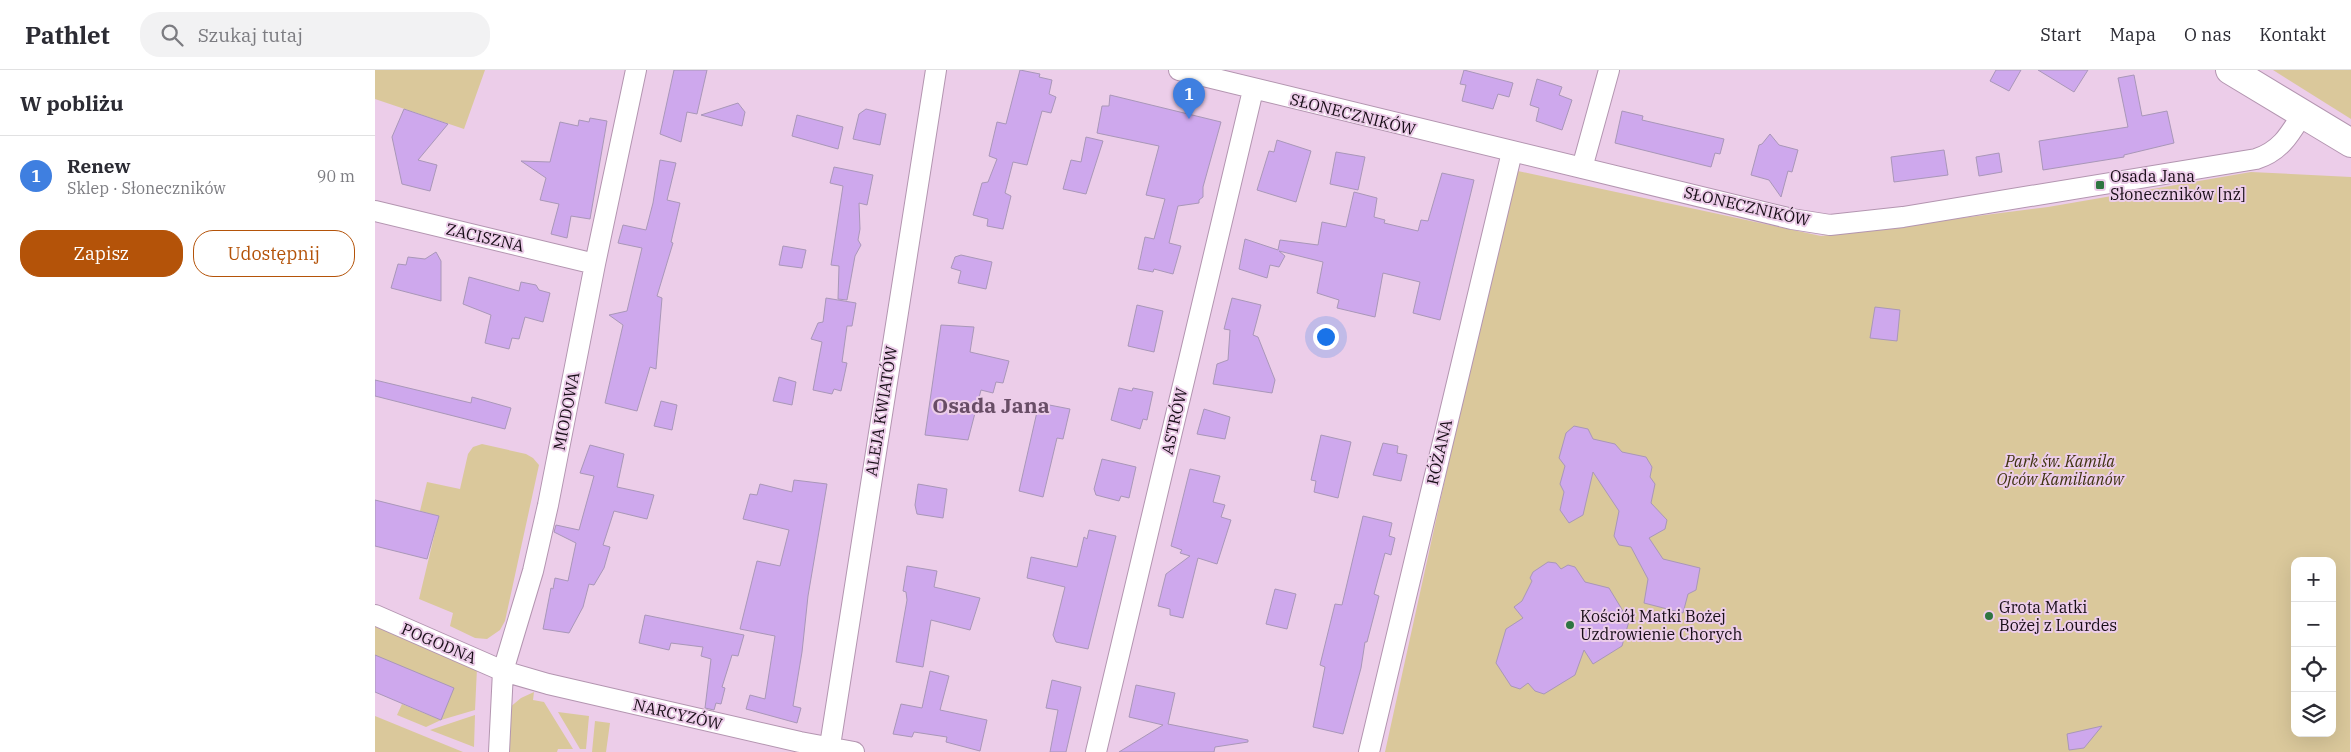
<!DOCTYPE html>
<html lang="pl">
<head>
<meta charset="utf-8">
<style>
  :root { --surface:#fff; --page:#f2f2f3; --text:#2b2b33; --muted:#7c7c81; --line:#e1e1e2; --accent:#b45309 }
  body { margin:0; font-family:"IBM Plex Serif",serif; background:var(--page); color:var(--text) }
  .controls { position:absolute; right:15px; bottom:15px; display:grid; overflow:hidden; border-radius:10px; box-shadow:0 5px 20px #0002 }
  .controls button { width:45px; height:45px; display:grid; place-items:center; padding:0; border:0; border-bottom:1px solid var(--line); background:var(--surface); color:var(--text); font:25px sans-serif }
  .you { position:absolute; left:950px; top:266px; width:18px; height:18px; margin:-12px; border:4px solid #fff; border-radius:50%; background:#1a73e8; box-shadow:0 0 0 8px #1a73e833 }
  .badge { display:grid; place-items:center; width:32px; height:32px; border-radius:50%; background:var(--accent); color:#fff; font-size:16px; font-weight:700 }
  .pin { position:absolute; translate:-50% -41px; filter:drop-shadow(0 1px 2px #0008) }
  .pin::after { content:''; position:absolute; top:26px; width:18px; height:15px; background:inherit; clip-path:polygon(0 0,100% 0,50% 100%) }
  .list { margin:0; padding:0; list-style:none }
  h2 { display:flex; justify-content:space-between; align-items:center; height:65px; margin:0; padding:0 20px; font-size:21px }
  h2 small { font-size:16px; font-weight:400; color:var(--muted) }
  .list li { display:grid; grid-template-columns:32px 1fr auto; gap:15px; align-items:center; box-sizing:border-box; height:80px; padding:0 20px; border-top:1px solid var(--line) }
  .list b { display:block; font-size:19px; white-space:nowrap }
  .list p { margin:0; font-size:16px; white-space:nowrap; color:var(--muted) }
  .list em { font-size:16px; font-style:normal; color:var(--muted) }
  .actions { display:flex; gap:10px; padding:15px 20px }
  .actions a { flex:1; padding:11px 0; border:1px solid var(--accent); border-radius:20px; text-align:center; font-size:18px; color:var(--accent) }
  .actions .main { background:var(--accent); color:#fff }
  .icon { flex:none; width:28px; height:28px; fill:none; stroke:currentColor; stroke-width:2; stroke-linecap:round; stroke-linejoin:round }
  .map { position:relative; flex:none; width:1976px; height:682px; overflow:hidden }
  header { display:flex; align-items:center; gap:30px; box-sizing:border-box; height:70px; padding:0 25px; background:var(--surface); border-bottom:1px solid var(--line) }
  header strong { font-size:24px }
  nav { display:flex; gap:28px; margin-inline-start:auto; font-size:18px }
  .search { width:350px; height:45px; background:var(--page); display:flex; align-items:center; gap:12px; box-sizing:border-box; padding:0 18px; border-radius:20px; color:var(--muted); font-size:19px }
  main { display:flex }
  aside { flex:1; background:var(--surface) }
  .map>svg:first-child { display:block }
  .green { fill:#dac89b; fill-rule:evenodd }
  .building { fill:#cea8ed; stroke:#a997b8 }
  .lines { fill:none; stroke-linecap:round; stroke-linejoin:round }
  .street-casing { stroke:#b395b0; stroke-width:22 }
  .secondary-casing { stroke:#b395b0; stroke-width:30 }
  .street { stroke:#fff; stroke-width:20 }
  .secondary { stroke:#fff; stroke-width:28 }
  .poi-dot { fill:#2f7541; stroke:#eccde9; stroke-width:2 }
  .labels { text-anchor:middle; stroke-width:4; stroke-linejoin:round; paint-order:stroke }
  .street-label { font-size:16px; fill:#180d17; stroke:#eccde9 }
  .poi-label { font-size:16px; fill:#180d17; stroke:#eccde9; text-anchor:start }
  .park-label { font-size:16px; font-style:italic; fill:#3f3310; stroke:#eccde9 }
  .district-label { font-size:21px; font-weight:bold; fill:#684d66; stroke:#eccde9 }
</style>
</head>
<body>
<header>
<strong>Pathlet</strong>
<div class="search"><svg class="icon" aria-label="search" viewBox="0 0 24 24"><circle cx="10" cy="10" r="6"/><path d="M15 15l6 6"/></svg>Szukaj tutaj</div>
<nav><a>Start</a><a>Mapa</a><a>O nas</a><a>Kontakt</a></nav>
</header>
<main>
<aside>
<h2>W pobliżu<small></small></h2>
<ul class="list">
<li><span class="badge" style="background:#3f7fe0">1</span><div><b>Renew</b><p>Sklep · Słoneczników</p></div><em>90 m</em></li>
</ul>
<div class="actions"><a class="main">Zapisz</a><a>Udostępnij</a></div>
</aside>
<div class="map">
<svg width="1976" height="682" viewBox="0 0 1976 682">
  <rect width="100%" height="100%" fill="#eccde9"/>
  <path class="green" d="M 0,0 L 110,0 L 89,59 L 0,29 Z
    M 1898,0 L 1976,0 L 1976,49 Z
    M 1138,100 L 1446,166 L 1673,137 L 1876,102 L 1976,107 L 1975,682 L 1010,682 ZM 1920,491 L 1957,491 L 1957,663 L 1920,663 Z
    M 107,374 L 151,384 L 158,388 L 164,395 L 130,551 L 125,560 L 112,569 L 100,568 L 75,556 L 78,543 L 44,529 L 64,446 L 45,441 L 52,412 L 85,419 L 93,384 L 98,377 Z
    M 0,553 L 102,598 L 100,640 L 66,650 L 51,657 L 22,645 L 27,634 L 66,650 L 0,585 Z
    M 159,622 L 158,630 L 169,632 L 198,679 L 183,679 L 182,682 L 133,682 L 134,638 L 146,628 Z
    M 183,642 L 214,646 L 211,679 L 205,679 Z
    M 100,645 L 99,677 L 55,660 Z
    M 0,646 L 88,682 L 0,682 Z
    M 220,651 L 235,653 L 231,682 L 217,682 Z"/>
  <path class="building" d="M 299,0 L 332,0 L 322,44 L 312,42 L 306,72 L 285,64 Z
    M 645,0 L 665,4 L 664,7 L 677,10 L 674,24 L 681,27 L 676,43 L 667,41 L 652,95 L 638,92 L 630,123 L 636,126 L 628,159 L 612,156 L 613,149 L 598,145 L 607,113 L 613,112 L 622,89 L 614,86 L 622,52 L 631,54 Z
    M 1089,0 L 1138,13 L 1134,27 L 1123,24 L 1118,39 L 1087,31 L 1091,15 L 1085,14 Z
    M 1621,0 L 1646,0 L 1634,21 L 1615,11 Z
    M 1663,0 L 1713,0 L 1699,22 Z
    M 1759,5 L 1767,46 L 1792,41 L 1799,73 L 1749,85 L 1749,87 L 1668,100 L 1664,71 L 1753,57 L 1743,8 Z
    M 1162,9 L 1187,17 L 1184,25 L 1197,30 L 1187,60 L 1161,51 L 1164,38 L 1155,35 Z
    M 735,25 L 846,52 L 828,117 L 828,127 L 824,130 L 824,133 L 803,136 L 794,173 L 806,176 L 798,204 L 779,199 L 778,202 L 763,199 L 770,167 L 779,169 L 790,129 L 771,125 L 784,76 L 722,63 L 727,36 L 734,36 Z
    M 363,33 L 370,42 L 367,56 L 326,45 Z
    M 29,39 L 73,54 L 43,90 L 62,95 L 55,121 L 27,114 L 17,67 Z
    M 491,39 L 511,44 L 505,75 L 478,69 L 484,44 Z
    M 1247,41 L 1268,46 L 1267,50 L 1349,69 L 1345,84 L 1340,83 L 1336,97 L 1240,73 Z
    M 422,45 L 468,57 L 463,79 L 417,66 Z
    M 215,48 L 232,51 L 215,149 L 196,146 L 192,168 L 176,164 L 184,134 L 165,130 L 171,108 L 146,91 L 175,92 L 185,52 L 203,56 L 204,50 L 214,52 Z
    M 1395,64 L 1404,75 L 1423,80 L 1417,102 L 1413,101 L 1406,127 L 1394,110 L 1376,105 L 1384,75 L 1387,74 Z
    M 711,67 L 728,71 L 711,124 L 688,119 L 696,90 L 706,92 Z
    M 902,70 L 936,81 L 921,132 L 882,120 L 894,81 L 899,82 Z
    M 1569,80 L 1573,105 L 1519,112 L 1516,87 Z
    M 961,82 L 990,87 L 983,120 L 955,114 Z
    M 1624,83 L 1627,102 L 1604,106 L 1601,87 Z
    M 285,90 L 301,93 L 292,130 L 305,133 L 296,172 L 298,173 L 282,226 L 287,228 L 281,299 L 275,297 L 262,341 L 230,333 L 248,255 L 234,245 L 252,241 L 267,178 L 243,173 L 248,155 L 271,160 L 278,133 Z
    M 459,97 L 498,105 L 492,135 L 484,133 L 485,159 L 483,170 L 486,175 L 480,186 L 472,230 L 463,229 L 464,196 L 456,195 L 468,116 L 455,113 Z
    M 1067,103 L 1099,110 L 1065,250 L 1038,243 L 1045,212 L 1008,203 L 1000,247 L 962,238 L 964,230 L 942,223 L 948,192 L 904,181 L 910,186 L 904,197 L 895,195 L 892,208 L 864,199 L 870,169 L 903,180 L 905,170 L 943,175 L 947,152 L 971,157 L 979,122 L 1002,128 L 999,147 L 1010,150 L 1009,153 L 1043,161 L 1046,150 L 1053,151 Z
    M 408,176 L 431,180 L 427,198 L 404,195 Z
    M 61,182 L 66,191 L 66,231 L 16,218 L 23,194 L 31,195 L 33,187 L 50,189 Z
    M 586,185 L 617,192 L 611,219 L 583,213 L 586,201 L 576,198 L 580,187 Z
    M 94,207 L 144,221 L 146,212 L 161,215 L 164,220 L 175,223 L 168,252 L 150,247 L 144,269 L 137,268 L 134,279 L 110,273 L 116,245 L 88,234 Z
    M 451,228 L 481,233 L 477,256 L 472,256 L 467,292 L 472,293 L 466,321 L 459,319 L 457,324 L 438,320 L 447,272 L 436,269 L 443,253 L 448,252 Z
    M 857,228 L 886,235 L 878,265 L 883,267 L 900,310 L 897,323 L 838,314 L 842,294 L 853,290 L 855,260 L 849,259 Z
    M 762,235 L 788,241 L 779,282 L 753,276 Z
    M 1500,237 L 1525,240 L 1522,271 L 1495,268 Z
    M 566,255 L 599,257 L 595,282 L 634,291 L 628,313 L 621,312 L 618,323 L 606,320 L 593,370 L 550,365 Z
    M 404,307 L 421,312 L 417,335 L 398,331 Z
    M 0,310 L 96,333 L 97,327 L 136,338 L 130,359 L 0,326 Z
    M 744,318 L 757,321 L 758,318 L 778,322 L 772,350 L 768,349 L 765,359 L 736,350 Z
    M 286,331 L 302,335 L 297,360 L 279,356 Z
    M 664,333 L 695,339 L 688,369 L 682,368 L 668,427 L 644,421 Z
    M 829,339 L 855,347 L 850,369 L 822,364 Z
    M 1199,356 L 1213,359 L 1218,369 L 1240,374 L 1247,382 L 1271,387 L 1277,397 L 1275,407 L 1280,414 L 1276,433 L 1292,450 L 1290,459 L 1274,468 L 1288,489 L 1325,498 L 1321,520 L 1313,524 L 1308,543 L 1269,533 L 1273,509 L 1256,477 L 1244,475 L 1239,466 L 1244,441 L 1218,402 L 1208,445 L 1194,453 L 1185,440 L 1189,422 L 1185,414 L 1190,396 L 1184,388 L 1191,363 Z
    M 946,365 L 976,372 L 963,428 L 939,422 L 941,411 L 936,410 Z
    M 1008,373 L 1023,376 L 1022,383 L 1032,385 L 1026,411 L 998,405 Z
    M 215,375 L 249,384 L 242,417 L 279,425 L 272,449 L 239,441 L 228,475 L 235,477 L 229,498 L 219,515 L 214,514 L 208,537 L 194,563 L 168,559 L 176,518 L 178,519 L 180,508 L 193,511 L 201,473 L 179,462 L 181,455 L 204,460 L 219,406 L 205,403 Z
    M 727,389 L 761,397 L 754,428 L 746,426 L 744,431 L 721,425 L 719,419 Z
    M 815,399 L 845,406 L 838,432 L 850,435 L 846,447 L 856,450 L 842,494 L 823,488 L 808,548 L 795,545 L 795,539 L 783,536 L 791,504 L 815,486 L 805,483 L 807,480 L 796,476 Z
    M 419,410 L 452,414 L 433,526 L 427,582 L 418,636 L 426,638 L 422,653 L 371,639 L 375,625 L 390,629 L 400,566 L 365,559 L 382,491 L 405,496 L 414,460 L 368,449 L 375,424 L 382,425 L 385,414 L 417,422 Z
    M 543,414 L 572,419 L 568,448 L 542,444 L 540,435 Z
    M 0,430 L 64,446 L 52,489 L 0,476 Z
    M 988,446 L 1017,453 L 1014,466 L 1020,468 L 1016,485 L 1010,483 L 999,524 L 1004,526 L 992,572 L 990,572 L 986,598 L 968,664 L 938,657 L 950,597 L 945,595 L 960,534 L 967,535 Z
    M 714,460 L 741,466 L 713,579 L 681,572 L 678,565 L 690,517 L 652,508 L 656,487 L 702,497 L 709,467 L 712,469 Z
    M 1173,492 L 1181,493 L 1186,499 L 1193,495 L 1200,497 L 1210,512 L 1234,518 L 1254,551 L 1247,576 L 1218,594 L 1209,580 L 1200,605 L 1169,624 L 1160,621 L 1153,613 L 1145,619 L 1136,616 L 1121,593 L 1131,559 L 1148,548 L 1139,537 L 1147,531 L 1157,511 L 1155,508 L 1158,502 Z
    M 532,496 L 562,501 L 559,517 L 605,528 L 595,560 L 556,550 L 548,597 L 521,592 L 532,530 L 531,522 L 528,521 Z
    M 900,519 L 921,524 L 912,559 L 891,554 Z
    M 270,545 L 369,565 L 363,586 L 357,585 L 347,617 L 350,618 L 346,634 L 341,633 L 339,640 L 330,638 L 336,589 L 326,586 L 328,577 L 296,573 L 294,580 L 264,573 Z
    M 0,585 L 79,618 L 66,650 L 0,622 Z
    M 555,601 L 574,606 L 565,640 L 612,650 L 605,681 L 571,672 L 572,667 L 539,662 L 537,667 L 518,664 L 526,634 L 547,638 Z
    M 677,610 L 706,617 L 691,682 L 675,682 L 683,640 L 671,638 Z
    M 761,615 L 800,623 L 793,654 L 873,670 L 873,672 L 840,677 L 839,682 L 744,682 L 788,655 L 754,647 Z
    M 1727,656 L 1709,678 L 1694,680 L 1692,664 Z"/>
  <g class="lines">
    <defs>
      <path id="street" d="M 804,0 L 1417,149 L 1455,155 L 1528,147 L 1881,89 C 1906,81 1915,64 1928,43
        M 1207,98 L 1234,0
        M 0,141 L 220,194
        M 0,545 L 128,601 L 173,614 L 425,672 L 479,682
        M 124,682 L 128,601 L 158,501 L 173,435 L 220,194 L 261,0
        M 454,682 L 561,0
        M 721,682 L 878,20
        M 994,682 L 1137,82"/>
      <path id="secondary" d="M 1855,0 L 1976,73"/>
    </defs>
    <use href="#street" class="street-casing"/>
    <use href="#secondary" class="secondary-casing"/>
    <use href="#street" class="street"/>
    <use href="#secondary" class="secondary"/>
  </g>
  <g class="poi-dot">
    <rect x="1720" y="110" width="10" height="10" rx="2.5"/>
    <circle cx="1614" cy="546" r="5"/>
    <circle cx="1195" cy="555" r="5"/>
  </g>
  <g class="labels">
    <g class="street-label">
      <text transform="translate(978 44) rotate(14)" y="6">SŁONECZNIKÓW</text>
      <text transform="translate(1372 136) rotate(13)" y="6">SŁONECZNIKÓW</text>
      <text transform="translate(110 167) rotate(13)" y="6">ZACISZNA</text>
      <text transform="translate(191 341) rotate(-79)" y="6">MIODOWA</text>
      <text transform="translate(506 341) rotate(-81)" y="6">ALEJA KWIATÓW</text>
      <text transform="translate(799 351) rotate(-77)" y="6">ASTRÓW</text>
      <text transform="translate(1064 382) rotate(-77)" y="6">RÓŻANA</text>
      <text transform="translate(64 573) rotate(23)" y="6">POGODNA</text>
      <text transform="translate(303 644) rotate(13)" y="6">NARCYZÓW</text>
    </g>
    <g class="poi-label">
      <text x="1735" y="112">Osada Jana<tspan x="1735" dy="18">Słoneczników [nż]</tspan></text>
      <text x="1624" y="543">Grota Matki<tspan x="1624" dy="18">Bożej z Lourdes</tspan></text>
      <text x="1205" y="552">Kościół Matki Bożej<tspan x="1205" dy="18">Uzdrowienie Chorych</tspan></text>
    </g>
    <g class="park-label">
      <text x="1685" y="397">Park św. Kamila<tspan x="1685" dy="18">Ojców Kamilianów</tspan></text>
    </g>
    <g class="district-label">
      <text x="616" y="343">Osada Jana</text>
    </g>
  </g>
</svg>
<div class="controls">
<button>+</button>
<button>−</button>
<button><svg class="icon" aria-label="locate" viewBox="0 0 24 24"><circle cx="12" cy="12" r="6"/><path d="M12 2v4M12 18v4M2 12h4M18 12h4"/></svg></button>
<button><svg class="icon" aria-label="layers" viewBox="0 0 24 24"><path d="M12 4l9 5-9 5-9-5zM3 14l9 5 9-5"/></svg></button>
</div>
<div class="you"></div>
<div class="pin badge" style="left:814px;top:49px;background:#3f7fe0">1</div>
</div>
</main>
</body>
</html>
